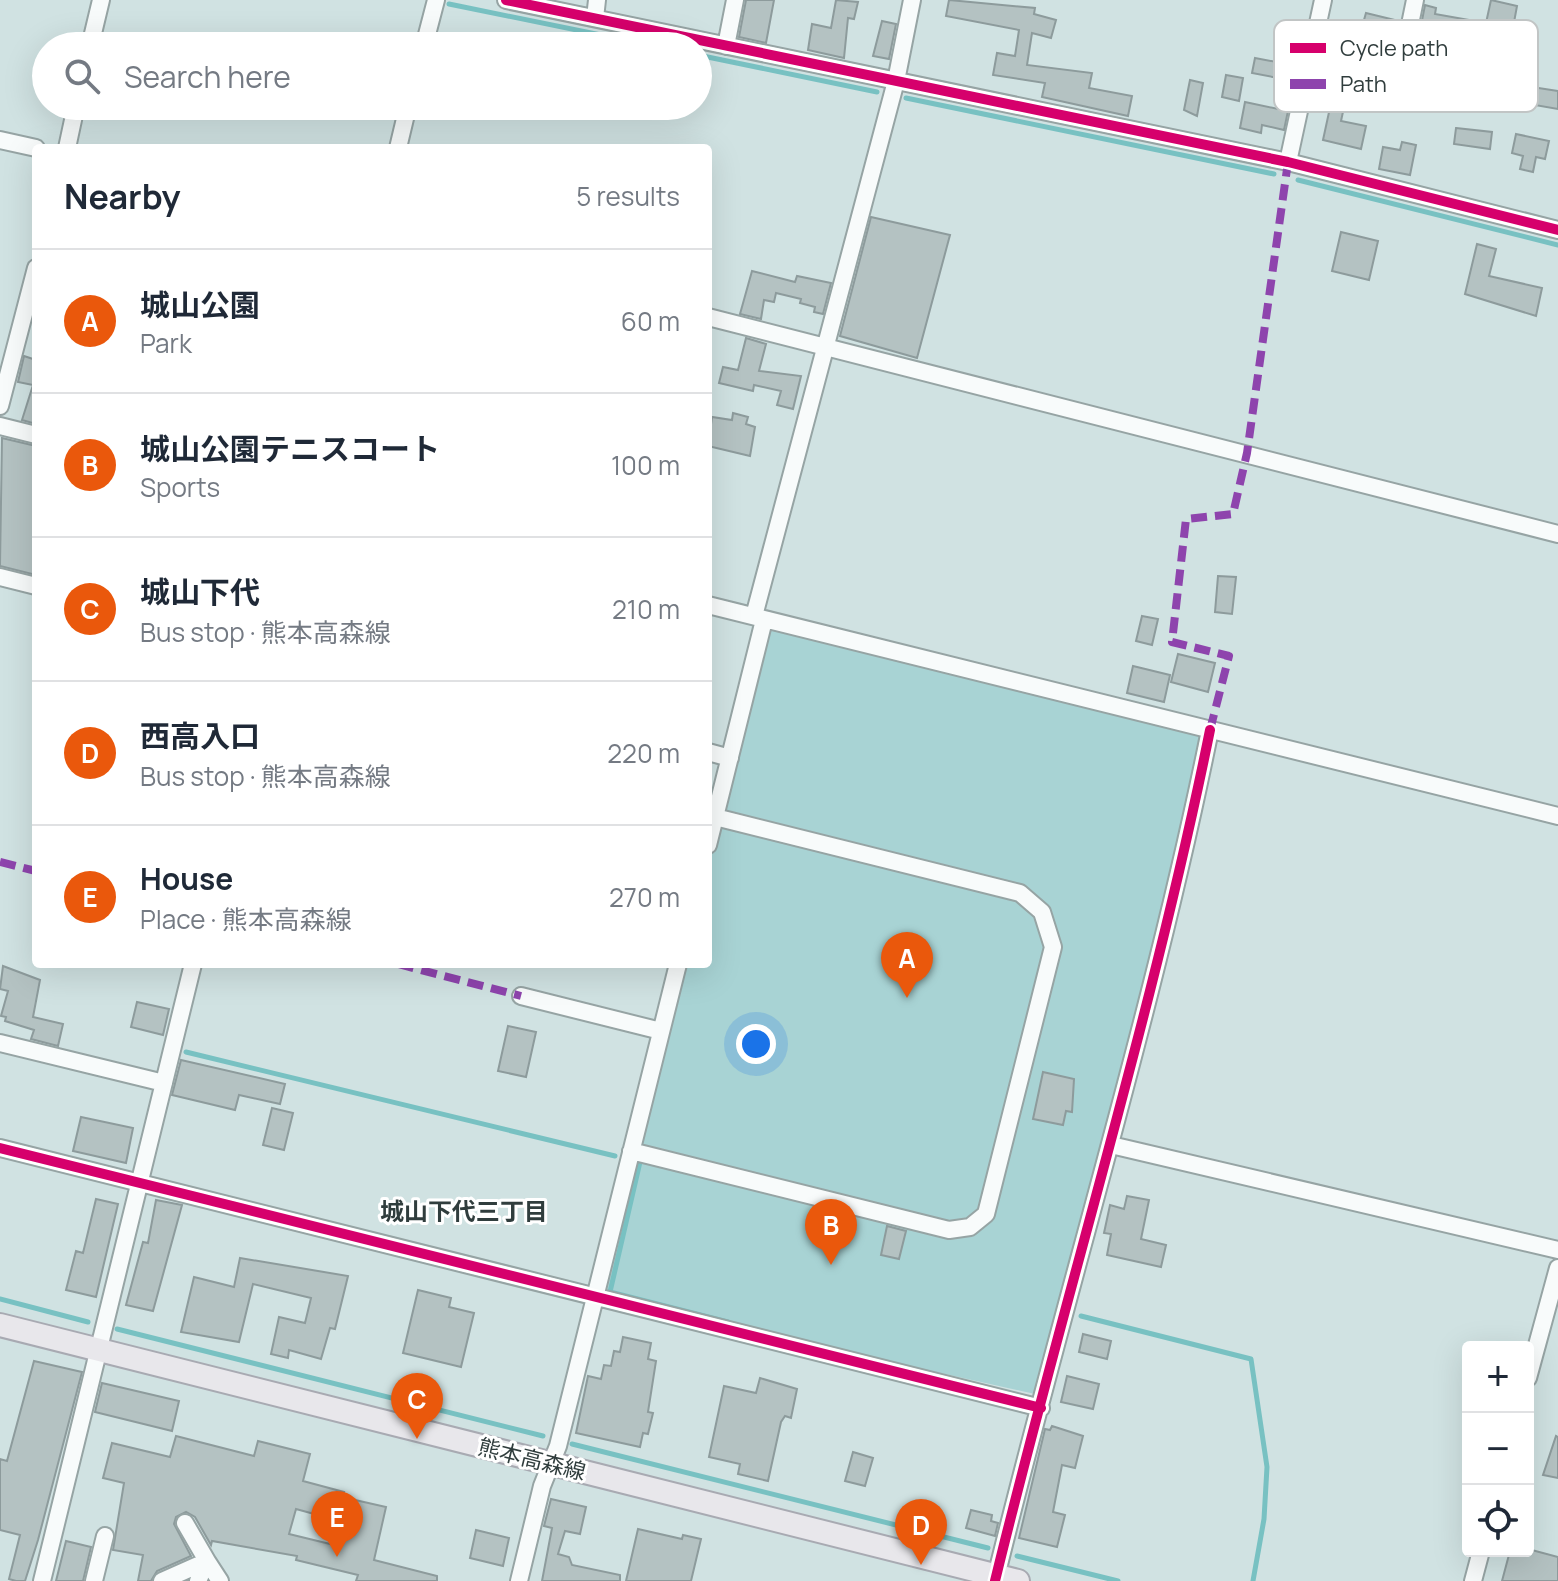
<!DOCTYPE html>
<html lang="en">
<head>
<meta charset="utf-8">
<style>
  :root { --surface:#fff; --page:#f6f6f7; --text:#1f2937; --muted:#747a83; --line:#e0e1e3; --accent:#ea580c }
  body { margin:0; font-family:Manrope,"Noto Sans JP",sans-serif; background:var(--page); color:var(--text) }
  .controls { position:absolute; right:24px; bottom:24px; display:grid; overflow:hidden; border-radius:8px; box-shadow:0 8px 32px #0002 }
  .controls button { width:72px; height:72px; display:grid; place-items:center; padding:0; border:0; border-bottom:2px solid var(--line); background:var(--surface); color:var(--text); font:40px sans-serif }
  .you { position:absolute; left:756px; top:1044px; width:28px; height:28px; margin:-20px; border:6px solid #fff; border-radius:50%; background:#1a73e8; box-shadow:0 0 0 12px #1a73e833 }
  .badge { display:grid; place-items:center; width:52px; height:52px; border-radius:50%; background:var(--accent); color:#fff; font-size:26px; font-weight:700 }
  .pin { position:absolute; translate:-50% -66px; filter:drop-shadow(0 2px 4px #0008) }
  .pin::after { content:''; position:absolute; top:42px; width:28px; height:24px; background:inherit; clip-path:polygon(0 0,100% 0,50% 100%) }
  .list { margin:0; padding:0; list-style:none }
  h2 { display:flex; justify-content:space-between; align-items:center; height:104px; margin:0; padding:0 32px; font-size:34px }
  h2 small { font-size:26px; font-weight:400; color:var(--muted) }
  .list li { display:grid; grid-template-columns:52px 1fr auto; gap:24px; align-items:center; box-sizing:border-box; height:144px; padding:0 32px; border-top:2px solid var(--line) }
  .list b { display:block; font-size:30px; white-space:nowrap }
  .list p { margin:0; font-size:26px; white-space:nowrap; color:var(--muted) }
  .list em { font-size:26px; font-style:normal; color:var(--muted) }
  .icon { flex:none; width:44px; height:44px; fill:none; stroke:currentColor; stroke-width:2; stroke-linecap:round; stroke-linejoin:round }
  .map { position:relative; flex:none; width:1558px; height:1581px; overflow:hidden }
  .search { position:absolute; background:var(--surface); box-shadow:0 8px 32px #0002; left:32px; top:32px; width:680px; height:88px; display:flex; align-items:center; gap:20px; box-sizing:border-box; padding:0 28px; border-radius:44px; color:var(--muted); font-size:30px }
  .panel { position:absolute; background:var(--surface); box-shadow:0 8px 32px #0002; left:32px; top:144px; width:680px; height:824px; border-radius:8px }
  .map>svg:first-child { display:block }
  .green { fill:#a8d3d4 }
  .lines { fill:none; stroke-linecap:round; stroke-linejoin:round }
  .stream { stroke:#78c1c2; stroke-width:5 }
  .building { fill:#b4c2c2; stroke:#8d9b9c; stroke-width:2; fill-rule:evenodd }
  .minor-casing { stroke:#96a4a4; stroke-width:20 }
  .major-casing { stroke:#a8aab2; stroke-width:26 }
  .minor { stroke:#f8fbfb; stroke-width:16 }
  .major { stroke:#e8e7eb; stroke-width:22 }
  .quiet { stroke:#8e44ad; stroke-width:8; stroke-dasharray:16 8; stroke-linecap:butt }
  .cycleway-casing { stroke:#fff; stroke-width:15 }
  .cycleway { stroke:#d6006c; stroke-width:10 }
  .labels { text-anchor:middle; stroke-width:6; stroke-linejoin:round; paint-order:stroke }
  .street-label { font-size:22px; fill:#303d3d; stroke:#fff }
  .neighbourhood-label { font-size:24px; font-weight:bold; fill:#303d3d; stroke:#fff }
  .key { fill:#fff; stroke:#c1c5c5; stroke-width:2 }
  .key-label { font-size:22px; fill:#303d3d }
</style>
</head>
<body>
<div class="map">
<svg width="1558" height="1581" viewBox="0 0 1558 1581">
  <rect width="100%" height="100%" fill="#d0e2e2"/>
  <path class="green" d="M 764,620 L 1210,730 L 1044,1396 L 595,1296 L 678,964 L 708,964 L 708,845 Z"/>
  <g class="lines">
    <path class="stream" d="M 449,4 L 655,46
      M 698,55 L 877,92
      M 906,98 L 1274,174
      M 1298,180 L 1558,245
      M 186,1052 L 615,1156
      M 640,1162 L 610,1292 L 728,1322
      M 0,1299 L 88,1322
      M 1081,1316 L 1251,1359 L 1267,1467 L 1264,1519 L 1253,1581
      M 117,1329 L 543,1436
      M 572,1444 L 988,1548
      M 1017,1556 L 1118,1581"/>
  </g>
  <path class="building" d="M 746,0 L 774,0 L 766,43 L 739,37 Z
    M 836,0 L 858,2 L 854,19 L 848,18 L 844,58 L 808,50 L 812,24 L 831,28 Z
    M 949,0 L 1035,8 L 1034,14 L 1056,20 L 1051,38 L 1032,33 L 1027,65 L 1092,73 L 1089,88 L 1132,96 L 1128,116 L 1042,97 L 1045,83 L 993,75 L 997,53 L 1015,56 L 1019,30 L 946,16 Z
    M 1491,0 L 1517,6 L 1499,104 L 1486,102 L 1492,64 L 1428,52 L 1429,43 L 1418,41 L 1425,5 L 1436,8 L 1435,14 L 1486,23 Z
    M 1366,13 L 1399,21 L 1395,52 L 1383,49 L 1376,79 L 1349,72 Z
    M 882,21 L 896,24 L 889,59 L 873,56 Z
    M 1255,58 L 1298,66 L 1294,81 L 1252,73 Z
    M 1226,75 L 1243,78 L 1239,101 L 1222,97 Z
    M 1320,78 L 1349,84 L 1341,121 L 1366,126 L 1361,149 L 1323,140 L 1331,103 L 1315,99 Z
    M 1190,80 L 1203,83 L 1197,116 L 1184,110 Z
    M 1532,87 L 1558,91 L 1558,109 L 1529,104 Z
    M 1245,102 L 1288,111 L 1284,130 L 1262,125 L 1261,133 L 1240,128 Z
    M 1456,128 L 1492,132 L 1490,149 L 1454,144 Z
    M 1516,134 L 1549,141 L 1545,159 L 1536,157 L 1533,172 L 1520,169 L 1523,156 L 1512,153 Z
    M 1402,142 L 1416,145 L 1410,175 L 1379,169 L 1383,147 L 1400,150 Z
    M 871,217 L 950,235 L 917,358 L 840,336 Z
    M 1341,232 L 1378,241 L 1369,280 L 1332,271 Z
    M 1477,244 L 1496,249 L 1489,276 L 1542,288 L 1536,316 L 1465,294 Z
    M 752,271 L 795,282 L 797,276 L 831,283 L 823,314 L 814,312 L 815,307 L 800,303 L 801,299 L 776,293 L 774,302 L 764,300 L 761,319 L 740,314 Z
    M 746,338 L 766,344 L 759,371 L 801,376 L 793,409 L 777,405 L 781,391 L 754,385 L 753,391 L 719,383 L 723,367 L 738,370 Z
    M 24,356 L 36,360 L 36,424 L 22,420 L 33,385 L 18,382 Z
    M 733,413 L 748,417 L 746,424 L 755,427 L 750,456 L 708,446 L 712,417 L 732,420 Z
    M 2,438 L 36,446 L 36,575 L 0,566 Z
    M 1218,576 L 1236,577 L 1232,614 L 1215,612 Z
    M 1142,616 L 1158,619 L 1152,645 L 1136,641 Z
    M 1178,654 L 1215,663 L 1208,692 L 1171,682 Z
    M 1133,666 L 1170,675 L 1164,702 L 1127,693 Z
    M 3,966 L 40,980 L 33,1017 L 63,1024 L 58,1046 L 31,1039 L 34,1030 L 5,1021 L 6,1017 L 1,1016 L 8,991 L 0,989 Z
    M 137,1002 L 169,1009 L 163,1035 L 131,1027 Z
    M 508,1026 L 536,1032 L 526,1077 L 498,1071 Z
    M 181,1060 L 285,1084 L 280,1104 L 239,1095 L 235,1110 L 172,1095 Z
    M 1043,1072 L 1074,1079 L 1072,1112 L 1066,1111 L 1063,1125 L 1033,1119 Z
    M 272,1108 L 293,1113 L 284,1150 L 263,1145 Z
    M 81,1117 L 133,1128 L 126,1163 L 73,1151 Z
    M 1127,1196 L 1149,1200 L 1141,1239 L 1166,1245 L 1161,1267 L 1107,1255 L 1111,1234 L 1104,1233 L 1110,1205 L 1124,1209 Z
    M 96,1199 L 118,1204 L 96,1297 L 66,1290 L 76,1251 L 83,1253 Z
    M 156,1200 L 182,1205 L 153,1311 L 126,1305 L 143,1242 L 148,1243 Z
    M 887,1226 L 906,1231 L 899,1259 L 881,1255 Z
    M 240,1258 L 348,1276 L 335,1329 L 330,1328 L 321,1359 L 289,1350 L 288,1358 L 271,1354 L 279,1317 L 305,1323 L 311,1298 L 253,1284 L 239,1342 L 181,1332 L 194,1277 L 234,1287 Z
    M 418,1290 L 451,1298 L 449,1307 L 474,1313 L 461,1367 L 403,1353 Z
    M 1083,1334 L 1111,1341 L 1107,1359 L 1079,1352 Z
    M 623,1337 L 651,1343 L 648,1359 L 656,1361 L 648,1412 L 653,1413 L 648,1434 L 643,1433 L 640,1447 L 576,1433 L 588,1376 L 601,1379 L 604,1365 L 611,1366 L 614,1351 L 620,1352 Z
    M 34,1361 L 82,1372 L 38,1540 L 25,1581 L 16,1581 L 9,1579 L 20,1535 L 0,1530 L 0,1459 L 7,1461 Z
    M 1067,1376 L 1099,1384 L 1093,1409 L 1061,1402 Z
    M 760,1378 L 797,1389 L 791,1418 L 785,1416 L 781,1422 L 768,1481 L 738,1474 L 740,1464 L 709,1457 L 724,1386 L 756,1393 Z
    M 102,1383 L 179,1401 L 172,1431 L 95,1412 Z
    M 1052,1426 L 1083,1436 L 1075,1468 L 1062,1465 L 1053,1512 L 1065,1515 L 1057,1547 L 1019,1538 L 1045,1429 L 1050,1430 Z
    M 176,1436 L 254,1456 L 258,1441 L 310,1454 L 303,1481 L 344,1492 L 342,1497 L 386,1507 L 374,1560 L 437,1576 L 437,1581 L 356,1581 L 358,1575 L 296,1560 L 297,1556 L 212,1541 L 211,1545 L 195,1517 L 186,1512 L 176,1517 L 174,1524 L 191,1556 L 157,1571 L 151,1581 L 138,1581 L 143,1555 L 113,1550 L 124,1483 L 103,1478 L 112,1443 L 170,1457 ZM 296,1509 L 336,1520 L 330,1544 L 289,1534 Z
    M 1556,1436 L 1558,1437 L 1558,1478 L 1543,1475 Z
    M 853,1452 L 873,1458 L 865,1486 L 845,1481 Z
    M 551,1499 L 586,1507 L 580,1534 L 565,1531 L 558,1554 L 569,1557 L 572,1565 L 620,1575 L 620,1581 L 542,1581 L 552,1528 L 544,1526 Z
    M 971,1510 L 992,1515 L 991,1521 L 998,1523 L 995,1536 L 966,1528 Z
    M 638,1529 L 682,1539 L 683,1535 L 701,1539 L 691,1581 L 626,1581 Z
    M 476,1530 L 509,1538 L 503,1566 L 470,1558 Z
    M 66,1541 L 91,1547 L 83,1581 L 56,1581 Z
    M 1528,1549 L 1558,1557 L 1558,1581 L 1502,1581 L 1510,1551 Z"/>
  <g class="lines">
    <defs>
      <path id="minor" d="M 506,0 L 1288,162 L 1558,230
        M 595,18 L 597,0
        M 1407,39 L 1415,0
        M 90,46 L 101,0
        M 424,46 L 436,0
        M 726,46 L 735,0
        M 0,140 L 36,148
        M 67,148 L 76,106
        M 398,148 L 408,106
        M 1288,162 L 1323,0
        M 708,317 L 1558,534
        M 0,406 L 36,268
        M 0,426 L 36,435
        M 0,577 L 36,586
        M 708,605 L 1558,816
        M 754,616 L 896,81 L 912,0
        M 708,752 L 730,758
        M 708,845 L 764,620
        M 521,996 L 661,1031
        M 0,1043 L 164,1083
        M 1111,1145 L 1558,1250
        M 0,1148 L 1041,1408
        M 631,1151 L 949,1230 L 970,1227 L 986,1214 L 1053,947 L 1042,912 L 1020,893 L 715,817
        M 1528,1378 L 1558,1268
        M 185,1523 L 207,1561 L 198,1581
        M 42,1581 L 193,964
        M 94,1581 L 105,1536
        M 162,1581 L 207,1561 L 220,1581
        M 519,1581 L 542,1486 L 558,1446 L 678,964
        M 995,1581 C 1064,1297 1152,1017 1210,730
        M 1473,1581 L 1481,1551"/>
      <path id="major" d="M 0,1325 L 1018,1581"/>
    </defs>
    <use href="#minor" class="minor-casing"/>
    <use href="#major" class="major-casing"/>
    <use href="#minor" class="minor"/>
    <use href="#major" class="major"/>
    <path class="quiet" d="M 1210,730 L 1229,656 L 1172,642 L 1186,519 L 1233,514 L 1247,453 L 1288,162
      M 0,862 L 36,871
      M 398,964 L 521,996"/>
    <defs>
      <path id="cycleway" d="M 506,0 L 1288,162 L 1558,230
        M 0,1148 L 1041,1408
        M 995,1581 C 1064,1297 1152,1017 1210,730"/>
    </defs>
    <use href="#cycleway" class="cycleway-casing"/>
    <use href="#cycleway" class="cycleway"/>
  </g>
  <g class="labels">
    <g class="street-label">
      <text transform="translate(532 1459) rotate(14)" y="8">熊本高森線</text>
    </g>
    <g class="neighbourhood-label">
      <text x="464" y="1220">城山下代三丁目</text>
    </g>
  </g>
  <rect x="1274" y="20" width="264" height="92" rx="12" class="key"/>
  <rect x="1290" y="43" width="36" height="10" fill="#d6006c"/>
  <rect x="1290" y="79" width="36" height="10" fill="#8e44ad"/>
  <g class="key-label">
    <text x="1340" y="56">Cycle path</text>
    <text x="1340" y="92">Path</text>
  </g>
</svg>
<div class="controls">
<button>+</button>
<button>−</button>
<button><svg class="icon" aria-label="locate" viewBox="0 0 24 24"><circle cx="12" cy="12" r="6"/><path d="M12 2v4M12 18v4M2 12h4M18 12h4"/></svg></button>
</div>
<div class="you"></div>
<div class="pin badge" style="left:907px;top:998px">A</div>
<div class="pin badge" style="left:831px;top:1265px">B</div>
<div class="pin badge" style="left:417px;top:1439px">C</div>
<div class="pin badge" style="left:921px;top:1565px">D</div>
<div class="pin badge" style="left:337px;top:1557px">E</div>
<div class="search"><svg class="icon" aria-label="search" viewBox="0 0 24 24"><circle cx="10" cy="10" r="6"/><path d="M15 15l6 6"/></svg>Search here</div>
<section class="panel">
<h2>Nearby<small>5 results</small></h2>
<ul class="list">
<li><span class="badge">A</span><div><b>城山公園</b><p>Park</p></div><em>60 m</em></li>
<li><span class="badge">B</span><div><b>城山公園テニスコート</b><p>Sports</p></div><em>100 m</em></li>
<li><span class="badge">C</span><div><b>城山下代</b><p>Bus stop · 熊本高森線</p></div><em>210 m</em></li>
<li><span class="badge">D</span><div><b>西高入口</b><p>Bus stop · 熊本高森線</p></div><em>220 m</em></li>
<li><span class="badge">E</span><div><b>House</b><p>Place · 熊本高森線</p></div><em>270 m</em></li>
</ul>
</section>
</div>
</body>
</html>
